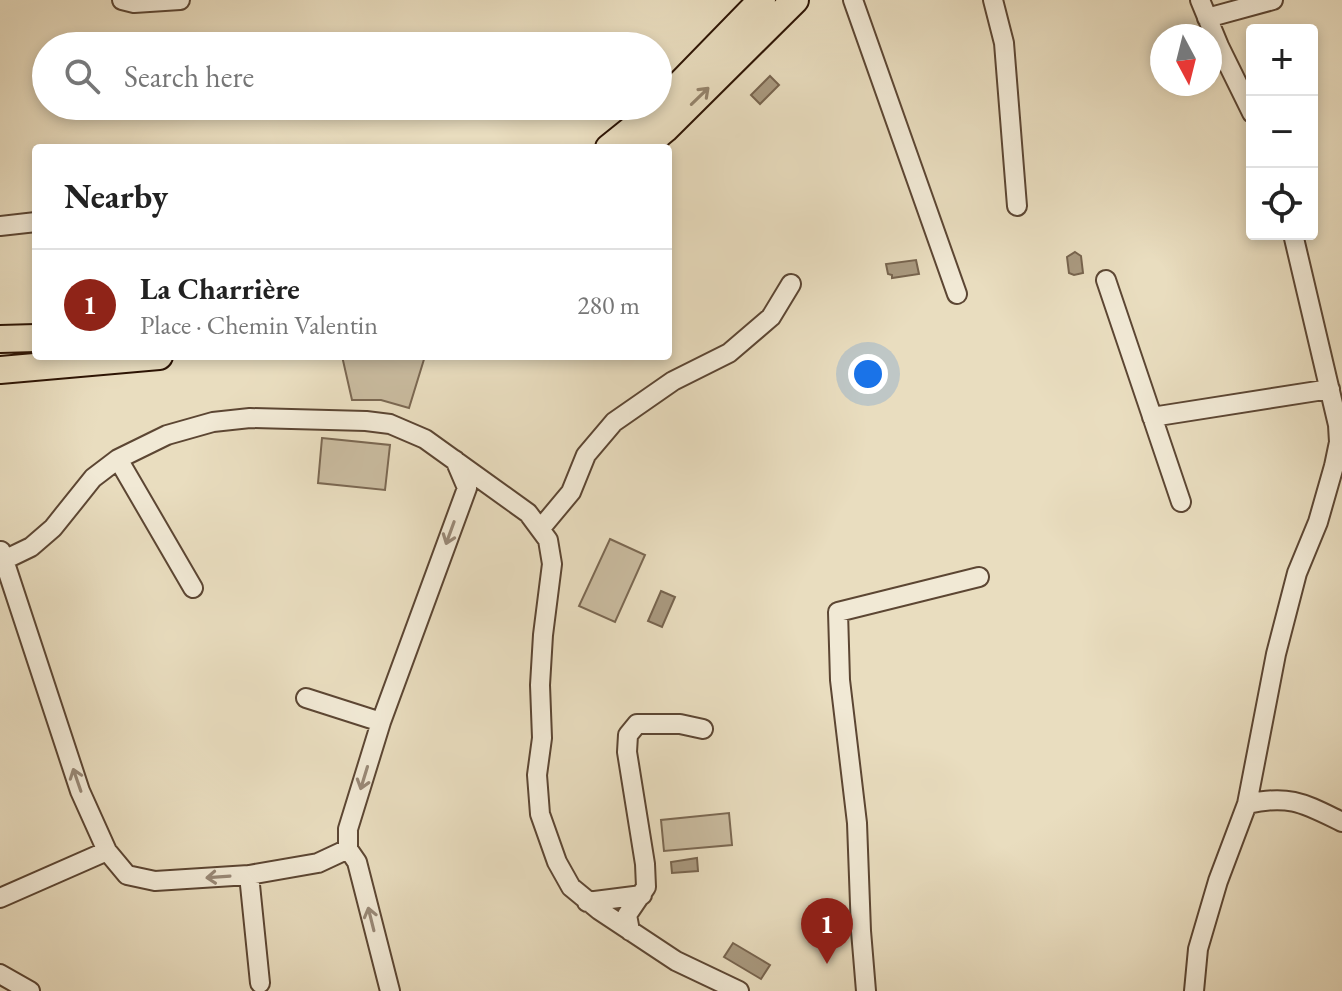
<!DOCTYPE html>
<html lang="en">
<head>
<meta charset="utf-8">
<style>
  :root { --surface:#fff; --page:#f2f2f2; --text:#222; --muted:#767676; --line:#e0e0e0; --accent:#8f2418 }
  body { margin:0; font-family:"EB Garamond",serif; background:var(--page); color:var(--text) }
  .controls { position:absolute; right:24px; top:24px; display:grid; overflow:hidden; border-radius:8px; box-shadow:0 4px 12px #0003 }
  .controls button { width:72px; height:72px; display:grid; place-items:center; padding:0; border:0; border-bottom:2px solid var(--line); background:var(--surface); color:var(--text); font:40px sans-serif }
  .compass { position:absolute; left:1150px; top:24px; width:72px; height:72px; border-radius:50%; background:var(--surface); box-shadow:0 4px 12px #0003; rotate:173deg }
  .you { position:absolute; left:868px; top:374px; width:28px; height:28px; margin:-20px; border:6px solid #fff; border-radius:50%; background:#1a73e8; box-shadow:0 0 0 12px #1a73e833 }
  .badge { display:grid; place-items:center; width:52px; height:52px; border-radius:50%; background:var(--accent); color:#fff; font-size:26px; font-weight:700 }
  .pin { position:absolute; translate:-50% -66px; filter:drop-shadow(0 2px 4px #0008) }
  .pin::after { content:''; position:absolute; top:42px; width:28px; height:24px; background:inherit; clip-path:polygon(0 0,100% 0,50% 100%) }
  .list { margin:0; padding:0; list-style:none }
  h2 { display:flex; justify-content:space-between; align-items:center; height:104px; margin:0; padding:0 32px; font-size:34px }
  h2 small { font-size:26px; font-weight:400; color:var(--muted) }
  .list li { display:grid; grid-template-columns:52px 1fr auto; gap:24px; align-items:center; box-sizing:border-box; height:112px; padding:0 32px; border-top:2px solid var(--line) }
  .list b { display:block; font-size:30px; white-space:nowrap }
  .list p { margin:0; font-size:26px; white-space:nowrap; color:var(--muted) }
  .list em { font-size:26px; font-style:normal; color:var(--muted) }
  .icon { flex:none; width:44px; height:44px; fill:none; stroke:currentColor; stroke-width:2; stroke-linecap:round; stroke-linejoin:round }
  .map { position:relative; flex:none; width:1342px; height:991px; overflow:hidden }
  .search { position:absolute; background:var(--surface); box-shadow:0 4px 12px #0003; left:32px; top:32px; width:640px; height:88px; display:flex; align-items:center; gap:20px; box-sizing:border-box; padding:0 28px; border-radius:44px; color:var(--muted); font-size:30px }
  .panel { position:absolute; background:var(--surface); box-shadow:0 4px 12px #0003; left:32px; top:144px; width:640px; height:216px; border-radius:8px }
  .map>svg:first-child { display:block }
  .green { fill:#c9bb9f; stroke:#7b6852; stroke-width:2 }
  .water { fill:#a9997f; stroke:#77644e; stroke-width:2 }
  .lines { fill:none; stroke-linecap:round; stroke-linejoin:round }
  .minor-casing { stroke:#5c4633; stroke-width:22 }
  .highway-casing { stroke:#2d1404; stroke-width:30 }
  .minor { stroke:#f1e9d5; stroke-width:18 }
  .highway { stroke:#e9ddbf; stroke-width:26 }
  .oneway { stroke:#94836b }
  .oneway2 { stroke:#998977 }
</style>
</head>
<body>
<div class="map">
<svg width="1342" height="991" viewBox="0 0 1342 991">
  <rect width="100%" height="100%" fill="#e9ddbf"/>
  <filter id="stains"><feTurbulence type="fractalNoise" baseFrequency=".0025" numOctaves="4"/><feColorMatrix values="0 0 0 0 .2 0 0 0 0 .09 0 0 0 0 .02 0 0 0 .5 -.17"/></filter>
  <radialGradient id="worn" r=".72"><stop offset=".6" stop-color="#630" stop-opacity="0"/><stop offset="1" stop-color="#630" stop-opacity=".3"/></radialGradient>
  <path class="green" d="M 342,356 L 425,356 L 409,408 L 381,400 L 352,400 Z
    M 322,438 L 390,445 L 385,490 L 318,483 Z
    M 610,539 L 645,555 L 615,622 L 579,606 Z
    M 729,813 L 732,845 L 664,851 L 661,820 Z"/>
  <path class="water" d="M 770,76 L 779,85 L 760,104 L 751,95 Z
    M 1075,252 L 1081,256 L 1083,273 L 1074,275 L 1069,273 L 1067,257 Z
    M 916,260 L 919,274 L 892,278 L 892,275 L 888,274 L 886,264 Z
    M 661,591 L 675,597 L 662,627 L 648,621 Z
    M 697,858 L 698,871 L 672,873 L 671,862 Z
    M 733,943 L 770,965 L 761,979 L 724,957 Z"/>
  <g class="lines">
    <defs>
      <path id="minor" d="M 122,0 L 134,3 L 180,0
        M 853,0 L 957,294
        M 993,0 L 1004,43 L 1017,206
        M 1200,0 L 1219,46 L 1252,113
        M 1207,18 L 1273,0
        M 0,226 L 36,222
        M 1106,280 L 1181,502
        M 1152,417 L 1330,389
        M 118,459 L 193,588
        M 541,528 L 571,492 L 586,455 L 614,422 L 673,381 L 729,353 L 771,317 L 791,284
        M 1,551 L 80,791 L 107,851 L 127,875 L 155,881 L 249,875 L 318,863 L 348,849
        M 0,562 L 31,547 L 53,528 L 93,478 L 118,459 L 167,435 L 213,422 L 250,418 L 366,421 L 390,424 L 425,439 L 528,513 L 548,540 L 552,564 L 543,635 L 540,685 L 542,738 L 537,775 L 540,814 L 557,862 L 571,887 L 599,910 L 676,961 L 739,991
        M 306,698 L 381,722
        M 1247,804 C 1290,794 1305,804 1342,822
        M 249,875 L 260,983
        M 0,898 L 107,851
        M 587,902 L 642,895
        M 630,931 L 627,915 L 646,887 L 645,864 L 627,752 L 628,735 L 637,724 L 680,724 L 703,729
        M 0,974 L 30,991
        M 390,991 L 357,862 L 348,849 L 348,829 L 381,722 L 467,488 L 455,460
        M 866,991 L 861,931 L 857,823 L 840,680 L 838,612 L 979,577
        M 1194,991 L 1198,949 L 1218,881 L 1247,804 L 1276,654 L 1297,573 L 1318,522 L 1334,466 L 1339,442 L 1338,425 L 1293,234"/>
      <path id="highway" d="M 609,148 L 650,115 L 762,0
        M 642,148 L 665,129 L 795,0
        M 0,339 L 36,338
        M 0,370 L 159,356"/>
    </defs>
    <use href="#minor" class="minor-casing"/>
    <use href="#highway" class="highway-casing"/>
    <use href="#minor" class="minor"/>
    <use href="#highway" class="highway"/>
  </g>
  <defs><path id="oneway-shaft" d="M-6 0H5M1.5-3L5.5 0L1.5 3" fill="none" stroke-width="1.6" stroke-linecap="round" stroke-linejoin="round" transform="scale(2)"/></defs>
  <use class="oneway" href="#oneway-shaft" transform="translate(700 96) rotate(-44)"/>
  <g class="oneway2">
    <use href="#oneway-shaft" transform="translate(450 533) rotate(110)"/>
    <use href="#oneway-shaft" transform="translate(364 778) rotate(107)"/>
    <use href="#oneway-shaft" transform="translate(77 780) rotate(-109)"/>
    <use href="#oneway-shaft" transform="translate(218 877) rotate(176)"/>
    <use href="#oneway-shaft" transform="translate(371 919) rotate(-104)"/>
  </g>
  <rect width="100%" height="100%" filter="url(#stains)"/>
  <rect width="100%" height="100%" fill="url(#worn)"/>
</svg>
<div class="controls">
<button>+</button>
<button>−</button>
<button><svg class="icon" aria-label="locate" viewBox="0 0 24 24"><circle cx="12" cy="12" r="6"/><path d="M12 2v4M12 18v4M2 12h4M18 12h4"/></svg></button>
</div>
<svg class="compass" viewBox="-18 -18 36 36"><path d="M0-13l5 13h-10z" fill="#e53935"/><path d="M0 13l5-13h-10z" fill="#767676"/></svg>
<div class="you"></div>
<div class="pin badge" style="left:827px;top:964px">1</div>
<div class="search"><svg class="icon" aria-label="search" viewBox="0 0 24 24"><circle cx="10" cy="10" r="6"/><path d="M15 15l6 6"/></svg>Search here</div>
<section class="panel">
<h2>Nearby<small></small></h2>
<ul class="list">
<li><span class="badge">1</span><div><b>La Charrière</b><p>Place · Chemin Valentin</p></div><em>280 m</em></li>
</ul>
</section>
</div>
</body>
</html>
